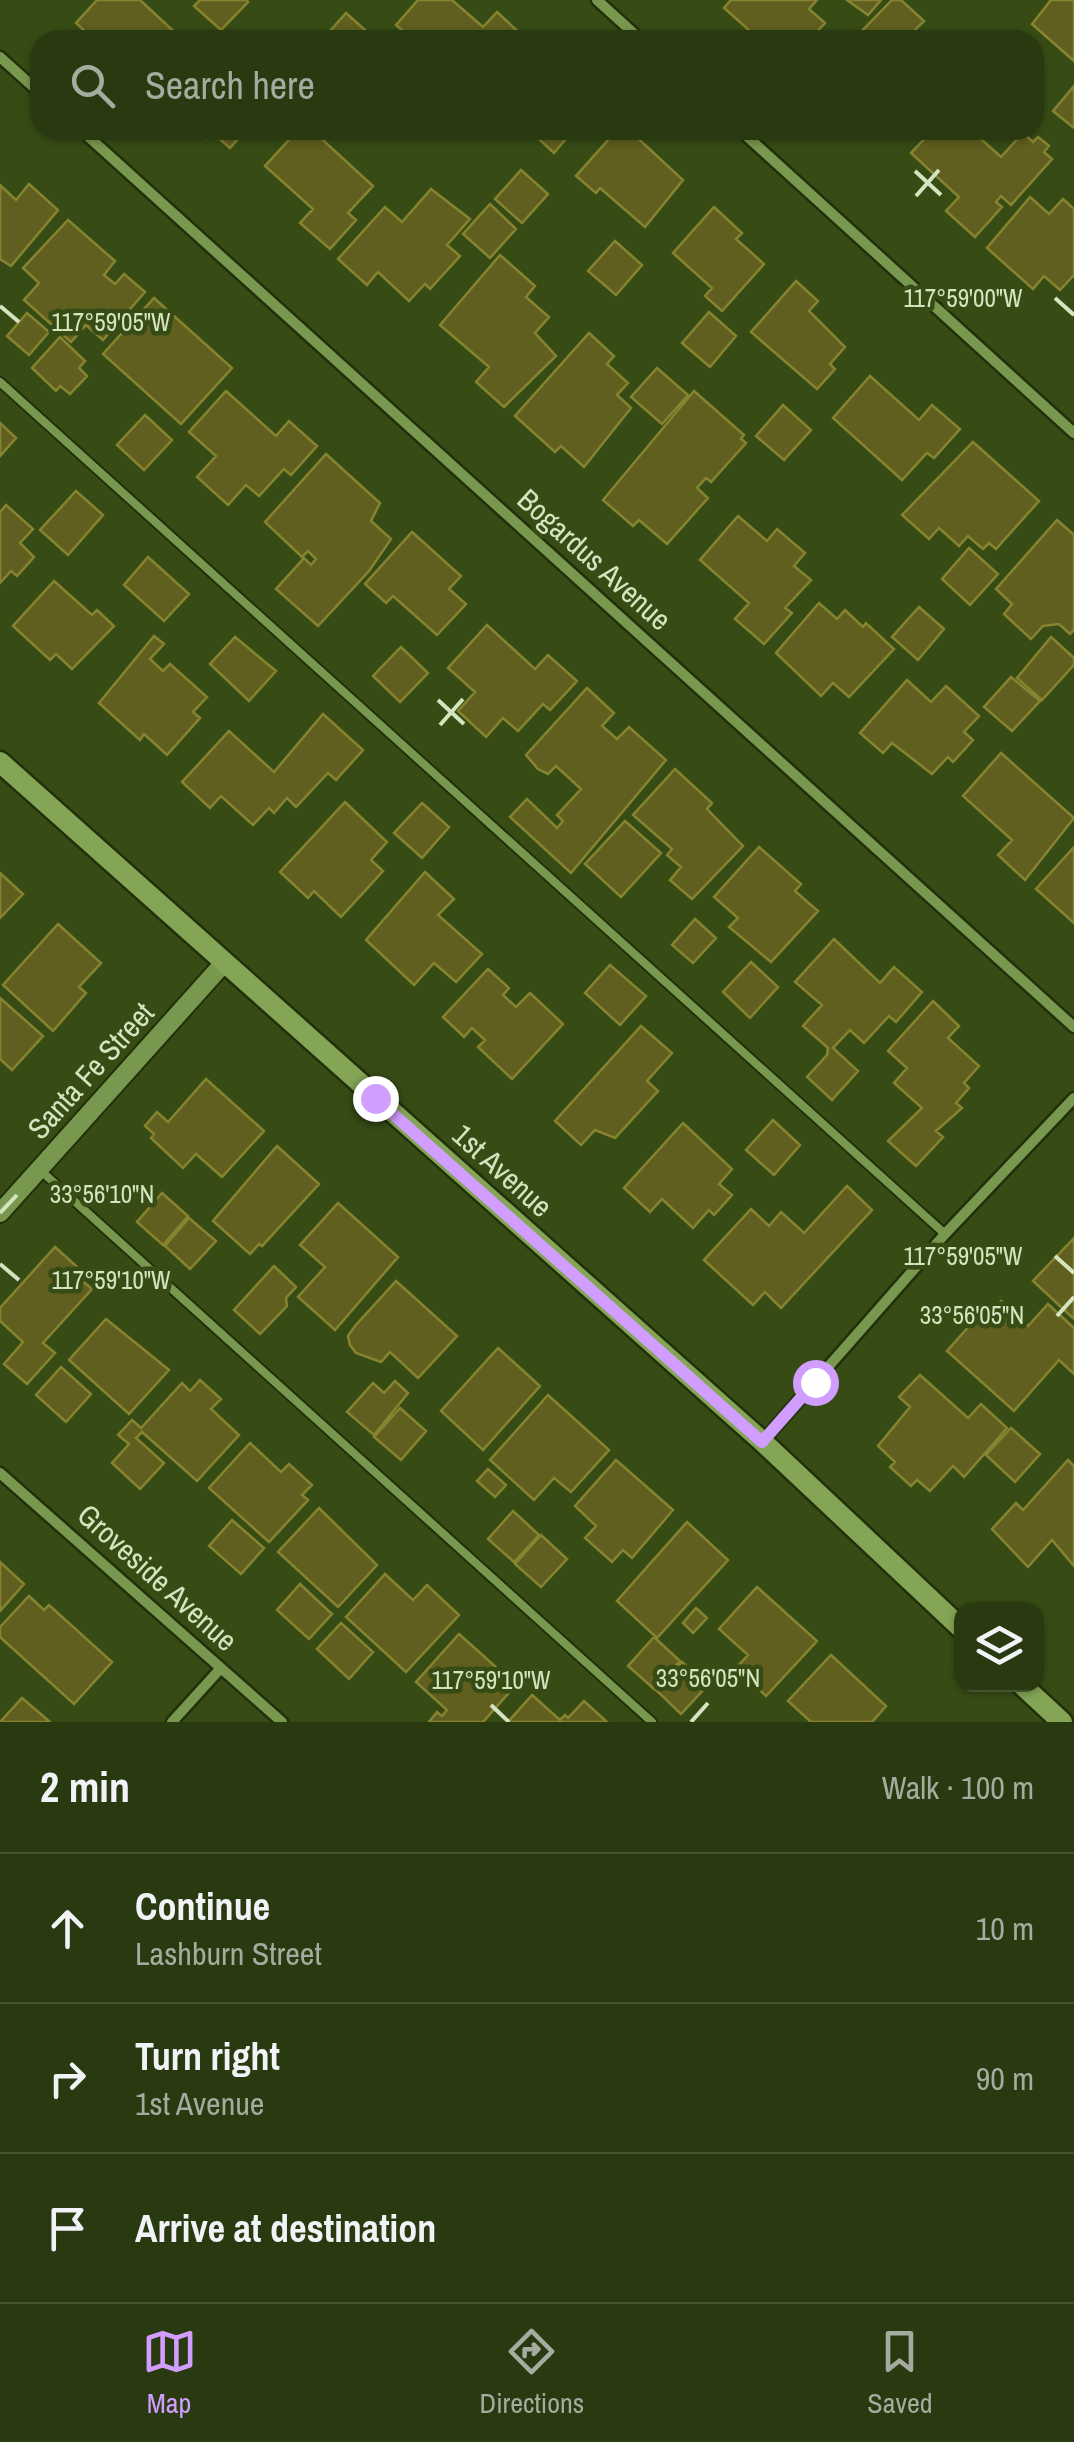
<!DOCTYPE html>
<html lang="en">
<head>
<meta charset="utf-8">
<style>
  :root { --surface:#293910; --page:#35441e; --text:#f1f3f6; --muted:#a5ac9f; --line:#455330; --accent:#d19dfe }
  body { margin:0; font-family:"Archivo Narrow",sans-serif; background:var(--page); color:var(--text) }
  .controls { position:absolute; right:30px; bottom:30px; display:grid; overflow:hidden; border-radius:20px; box-shadow:0 2px 8px #0004 }
  .controls button { width:90px; height:90px; display:grid; place-items:center; padding:0; border:0; border-bottom:2px solid var(--line); background:var(--surface); color:var(--text); font:50px sans-serif }
  .stop { position:absolute; width:30px; height:30px; margin:-22px; border:8px solid #d19dfe; border-radius:50%; background:#fff }
  .stop.end { background:#d19dfe; border-color:#fff; box-shadow:0 2px 10px #0008 }
  .list { margin:0; padding:0; list-style:none }
  h2 { display:flex; justify-content:space-between; align-items:center; height:130px; margin:0; padding:0 40px; font-size:42px }
  h2 small { font-size:32px; font-weight:400; color:var(--muted) }
  .list li { display:grid; grid-template-columns:65px 1fr auto; gap:30px; align-items:center; box-sizing:border-box; height:150px; padding:0 40px; border-top:2px solid var(--line) }
  .list b { display:block; font-size:38px; white-space:nowrap }
  .list p { margin:0; font-size:32px; white-space:nowrap; color:var(--muted) }
  .list em { font-size:32px; font-style:normal; color:var(--muted) }
  .icon { flex:none; width:55px; height:55px; fill:none; stroke:currentColor; stroke-width:2; stroke-linecap:round; stroke-linejoin:round }
  .map { position:relative; flex:none; width:1074px; height:1722px; overflow:hidden }
  .search { position:absolute; background:var(--surface); box-shadow:0 2px 8px #0004; left:30px; right:30px; top:30px; height:110px; display:flex; align-items:center; gap:25px; box-sizing:border-box; padding:0 35px; border-radius:30px; color:var(--muted); font-size:38px }
  .sheet { height:580px; background:var(--surface) }
  nav { display:flex; justify-content:space-around; align-items:center; box-sizing:border-box; height:140px; border-top:2px solid var(--line); background:var(--surface); font-size:28px; color:var(--muted) }
  nav a { display:grid; justify-items:center; gap:5px }
  nav .on { color:var(--accent) }
  .map>svg:first-child { display:block }
  .building { fill:#605f1f; stroke:#868430; stroke-width:2.5 }
  .lines { fill:none; stroke-linecap:round; stroke-linejoin:round }
  .service-casing { stroke:#213009; stroke-width:12 }
  .minor-casing { stroke:#213009; stroke-width:15 }
  .tertiary-casing { stroke:#213009; stroke-width:22 }
  .secondary-casing { stroke:#213009; stroke-width:25 }
  .service { stroke:#79984f; stroke-width:8 }
  .minor { stroke:#79984f; stroke-width:10 }
  .tertiary { stroke:#79984f; stroke-width:18 }
  .secondary { stroke:#84a556; stroke-width:20 }
  .route { stroke:#d19dfe; stroke-width:12 }
  .ticks { fill:none; stroke:#d3e4bf; stroke-width:4 }
  .labels { text-anchor:middle; stroke-width:9; stroke-linejoin:round; paint-order:stroke }
  .street-label { font-size:30px; fill:#d3e4bf; stroke:#374c15 }
  .ticks-label { font-size:25px; text-anchor:middle; fill:#d3e4bf; stroke:#374c15; stroke-width:9; stroke-linejoin:round; paint-order:stroke }
</style>
</head>
<body>
<div class="map">
<svg width="1074" height="1722" viewBox="0 0 1074 1722">
  <rect width="100%" height="100%" fill="#374c15"/>
  <path class="building" d="M 97,0 L 140,0 L 180,37 L 94,40 L 76,23 Z
    M 200,0 L 246,0 L 248,2 L 221,30 L 194,6 Z
    M 418,0 L 452,0 L 483,27 L 497,12 L 524,37 L 414,40 L 396,25 Z
    M 731,0 L 817,0 L 809,9 L 825,23 L 809,40 L 760,40 L 724,8 Z
    M 847,0 L 881,0 L 868,15 Z
    M 892,0 L 901,0 L 924,21 L 913,32 L 922,40 L 853,40 Z
    M 1051,0 L 1074,0 L 1074,61 L 1032,24 Z
    M 346,13 L 374,38 L 372,40 L 322,40 Z
    M 1074,86 L 1074,128 L 1053,111 Z
    M 196,130 L 246,130 L 230,148 L 213,133 L 207,139 Z
    M 298,130 L 312,130 L 373,186 L 348,213 L 356,220 L 330,249 L 300,223 L 313,209 L 265,166 Z
    M 529,130 L 568,130 L 571,133 L 554,153 Z
    M 617,130 L 629,130 L 683,180 L 645,227 L 600,188 L 596,193 L 576,176 Z
    M 933,130 L 971,130 L 1001,157 L 1023,133 L 1033,142 L 1038,137 L 1049,146 L 1044,152 L 1052,159 L 1011,205 L 1001,196 L 996,202 L 1002,207 L 975,237 L 946,211 L 959,197 L 911,153 Z
    M 521,170 L 548,194 L 522,223 L 495,199 Z
    M 29,184 L 58,210 L 11,266 L 0,259 L 0,185 L 16,200 Z
    M 431,189 L 470,219 L 447,245 L 460,256 L 430,289 L 425,284 L 409,301 L 378,272 L 367,285 L 338,259 L 385,207 L 402,222 Z
    M 1030,197 L 1049,214 L 1063,199 L 1074,209 L 1074,275 L 1060,290 L 1044,276 L 1033,289 L 987,248 Z
    M 490,204 L 516,229 L 490,258 L 463,234 Z
    M 714,207 L 742,233 L 736,239 L 764,264 L 722,311 L 705,296 L 712,288 L 673,253 Z
    M 68,220 L 115,261 L 104,275 L 115,284 L 124,274 L 145,292 L 103,340 L 86,325 L 71,342 L 24,300 L 39,283 L 23,268 Z
    M 615,241 L 642,265 L 616,295 L 588,271 Z
    M 500,255 L 535,286 L 526,297 L 549,317 L 535,333 L 556,356 L 504,407 L 476,382 L 489,367 L 440,325 Z
    M 796,281 L 818,301 L 809,311 L 845,347 L 830,364 L 835,369 L 817,389 L 751,332 Z
    M 154,298 L 232,368 L 181,424 L 103,354 Z
    M 709,312 L 736,336 L 710,367 L 682,343 Z
    M 27,313 L 49,332 L 29,355 L 7,336 Z
    M 589,333 L 614,356 L 607,364 L 628,383 L 617,395 L 631,408 L 584,467 L 561,446 L 555,452 L 515,416 Z
    M 60,337 L 85,361 L 79,368 L 87,376 L 70,394 L 60,386 L 56,391 L 32,368 Z
    M 657,368 L 688,395 L 662,424 L 631,397 Z
    M 870,376 L 919,420 L 932,405 L 960,429 L 934,458 L 927,453 L 902,480 L 833,418 Z
    M 226,391 L 276,436 L 289,421 L 317,446 L 291,475 L 284,469 L 259,496 L 246,485 L 228,505 L 197,477 L 216,456 L 189,432 Z
    M 694,391 L 744,435 L 741,439 L 746,443 L 711,482 L 706,478 L 697,488 L 708,498 L 667,544 L 639,520 L 633,526 L 603,500 Z
    M 783,405 L 811,430 L 784,460 L 756,436 Z
    M 145,415 L 172,440 L 144,470 L 117,445 Z
    M 0,423 L 16,438 L 0,456 Z
    M 973,442 L 1039,501 L 996,549 L 989,543 L 983,549 L 968,536 L 959,546 L 939,528 L 929,539 L 902,515 Z
    M 326,454 L 380,503 L 371,521 L 391,539 L 369,571 L 318,626 L 276,589 L 304,558 L 311,565 L 316,559 L 308,551 L 302,557 L 265,522 Z
    M 76,491 L 103,515 L 68,555 L 40,530 Z
    M 6,505 L 33,529 L 20,543 L 34,557 L 17,576 L 11,571 L 0,583 L 0,512 Z
    M 738,516 L 767,541 L 777,529 L 805,553 L 794,566 L 811,580 L 785,608 L 792,613 L 764,644 L 735,619 L 749,603 L 700,560 Z
    M 1057,520 L 1074,535 L 1074,630 L 1070,634 L 1059,624 L 1043,626 L 1031,639 L 1004,614 L 1012,604 L 996,589 Z
    M 412,532 L 461,576 L 449,589 L 466,604 L 437,635 L 393,596 L 386,603 L 365,584 Z
    M 969,548 L 998,574 L 970,605 L 942,579 Z
    M 148,557 L 189,594 L 164,621 L 124,585 Z
    M 54,581 L 92,615 L 97,610 L 114,626 L 72,669 L 56,654 L 50,660 L 13,626 Z
    M 819,603 L 837,619 L 845,610 L 863,627 L 866,623 L 894,649 L 849,697 L 833,683 L 821,696 L 776,653 Z
    M 919,607 L 944,629 L 918,660 L 892,637 Z
    M 487,625 L 535,669 L 548,655 L 577,681 L 550,710 L 543,704 L 518,731 L 503,718 L 486,737 L 458,711 L 475,692 L 448,668 Z
    M 154,636 L 164,644 L 150,659 L 163,671 L 170,664 L 207,697 L 193,712 L 200,718 L 167,755 L 144,734 L 140,740 L 99,703 Z
    M 235,637 L 276,671 L 249,701 L 210,664 Z
    M 1051,637 L 1074,658 L 1074,665 L 1042,700 L 1017,678 Z
    M 401,647 L 428,673 L 400,702 L 373,676 Z
    M 1011,677 L 1040,701 L 1012,731 L 984,707 Z
    M 907,680 L 931,702 L 946,686 L 979,716 L 964,732 L 973,740 L 953,762 L 948,757 L 932,774 L 892,743 L 883,753 L 860,733 Z
    M 587,688 L 614,713 L 602,726 L 617,739 L 629,727 L 666,760 L 571,873 L 510,817 L 527,799 L 557,828 L 563,821 L 557,815 L 581,789 L 556,766 L 548,774 L 538,769 L 526,755 Z
    M 323,714 L 363,750 L 336,780 L 328,773 L 296,807 L 287,798 L 274,813 L 269,808 L 253,825 L 221,796 L 210,808 L 182,782 L 229,731 L 274,772 Z
    M 1001,753 L 1074,818 L 1025,880 L 998,855 L 1012,840 L 963,796 Z
    M 675,769 L 712,803 L 707,809 L 743,846 L 692,899 L 670,880 L 681,867 L 667,855 L 672,849 L 633,815 Z
    M 345,802 L 387,842 L 371,860 L 383,871 L 341,917 L 314,891 L 308,898 L 280,872 Z
    M 422,803 L 449,827 L 422,858 L 394,833 Z
    M 625,821 L 661,853 L 621,897 L 585,864 Z
    M 759,847 L 801,884 L 795,891 L 818,911 L 771,962 L 729,927 L 738,918 L 714,897 Z
    M 1074,847 L 1074,923 L 1036,889 Z
    M 425,872 L 454,899 L 438,915 L 482,954 L 456,982 L 434,963 L 414,985 L 366,940 Z
    M 0,873 L 23,894 L 0,918 Z
    M 695,919 L 716,938 L 693,963 L 672,945 Z
    M 58,924 L 101,963 L 79,987 L 86,993 L 53,1031 L 3,985 Z
    M 834,939 L 880,983 L 894,967 L 922,992 L 896,1022 L 889,1016 L 864,1043 L 850,1030 L 833,1048 L 858,1071 L 832,1100 L 807,1077 L 827,1055 L 828,1048 L 803,1026 L 822,1005 L 795,982 Z
    M 751,962 L 778,987 L 750,1018 L 723,992 Z
    M 610,965 L 646,996 L 620,1025 L 585,993 Z
    M 488,969 L 509,988 L 503,995 L 516,1007 L 530,993 L 563,1024 L 512,1079 L 478,1047 L 485,1040 L 472,1028 L 464,1037 L 443,1017 Z
    M 0,998 L 43,1036 L 12,1070 L 0,1059 Z
    M 933,1001 L 959,1026 L 948,1038 L 979,1066 L 964,1083 L 969,1088 L 956,1103 L 962,1108 L 936,1131 L 943,1137 L 916,1166 L 888,1141 L 922,1108 L 894,1083 L 907,1068 L 888,1051 Z
    M 641,1026 L 672,1053 L 647,1081 L 658,1091 L 615,1138 L 595,1130 L 581,1145 L 555,1121 Z
    M 206,1079 L 264,1131 L 222,1177 L 196,1154 L 183,1168 L 151,1138 L 154,1134 L 145,1126 L 157,1112 L 168,1122 Z
    M 773,1120 L 800,1145 L 774,1175 L 746,1150 Z
    M 683,1123 L 732,1169 L 719,1184 L 732,1195 L 714,1215 L 709,1210 L 693,1228 L 662,1199 L 650,1212 L 624,1188 Z
    M 277,1146 L 319,1184 L 262,1246 L 259,1244 L 250,1254 L 213,1221 Z
    M 847,1186 L 872,1210 L 781,1308 L 765,1292 L 753,1305 L 704,1260 L 751,1209 L 769,1226 L 781,1212 L 804,1233 Z
    M 162,1193 L 188,1216 L 163,1245 L 137,1222 Z
    M 338,1203 L 398,1257 L 335,1330 L 298,1297 L 325,1267 L 300,1245 Z
    M 189,1218 L 216,1241 L 190,1269 L 165,1246 Z
    M 1074,1238 L 1074,1319 L 1033,1281 Z
    M 55,1247 L 85,1274 L 80,1279 L 92,1289 L 43,1343 L 55,1353 L 27,1384 L 4,1364 L 23,1342 L 0,1321 L 0,1308 Z
    M 274,1266 L 296,1287 L 286,1298 L 287,1306 L 260,1334 L 234,1310 Z
    M 396,1281 L 457,1336 L 418,1378 L 390,1352 L 381,1362 L 356,1353 L 350,1345 L 348,1336 L 355,1326 Z
    M 1001,1301 L 1028,1326 L 1048,1304 L 1074,1328 L 1074,1374 L 1059,1360 L 1014,1411 L 947,1351 L 980,1314 L 985,1319 Z
    M 106,1319 L 169,1370 L 129,1414 L 69,1360 Z
    M 498,1348 L 540,1386 L 483,1450 L 441,1411 Z
    M 61,1367 L 91,1394 L 66,1422 L 36,1395 Z
    M 920,1375 L 968,1418 L 981,1404 L 1007,1428 L 964,1477 L 953,1466 L 930,1491 L 917,1480 L 911,1486 L 890,1467 L 895,1462 L 878,1446 L 910,1407 L 899,1397 Z
    M 200,1380 L 221,1399 L 211,1409 L 239,1435 L 197,1481 L 142,1432 L 136,1438 L 164,1463 L 140,1489 L 112,1463 L 129,1444 L 118,1435 L 132,1420 L 141,1428 L 182,1383 L 190,1391 Z
    M 395,1381 L 408,1393 L 374,1435 L 347,1412 L 373,1383 L 384,1393 Z
    M 548,1395 L 609,1450 L 571,1492 L 554,1478 L 534,1500 L 490,1460 Z
    M 400,1408 L 426,1431 L 401,1460 L 374,1437 Z
    M 1011,1428 L 1040,1454 L 1015,1482 L 986,1455 Z
    M 250,1443 L 281,1472 L 289,1464 L 312,1485 L 302,1495 L 308,1500 L 269,1542 L 209,1488 Z
    M 616,1460 L 673,1510 L 632,1558 L 623,1550 L 612,1562 L 585,1538 L 596,1526 L 575,1506 Z
    M 1068,1460 L 1074,1466 L 1074,1566 L 1052,1540 L 1028,1567 L 992,1529 L 1016,1503 L 1023,1510 Z
    M 488,1469 L 506,1485 L 495,1497 L 477,1481 Z
    M 319,1508 L 377,1565 L 338,1607 L 278,1552 Z
    M 513,1511 L 539,1535 L 514,1562 L 488,1539 Z
    M 232,1520 L 264,1548 L 241,1574 L 209,1546 Z
    M 687,1522 L 728,1560 L 657,1638 L 617,1601 Z
    M 541,1535 L 567,1559 L 541,1587 L 515,1564 Z
    M 0,1562 L 24,1584 L 0,1611 Z
    M 385,1574 L 413,1600 L 427,1585 L 459,1615 L 406,1672 L 346,1617 Z
    M 300,1584 L 332,1614 L 309,1639 L 277,1610 Z
    M 757,1587 L 817,1641 L 766,1696 L 736,1668 L 748,1655 L 719,1629 Z
    M 29,1596 L 44,1610 L 49,1605 L 112,1662 L 74,1704 L 0,1637 L 0,1627 Z
    M 696,1608 L 707,1618 L 693,1633 L 683,1623 Z
    M 341,1623 L 373,1652 L 349,1679 L 317,1649 Z
    M 459,1634 L 516,1685 L 483,1722 L 429,1722 L 437,1712 L 442,1716 L 447,1710 L 416,1682 Z
    M 654,1637 L 680,1661 L 654,1689 L 628,1666 Z
    M 831,1655 L 886,1706 L 872,1722 L 811,1722 L 788,1701 Z
    M 682,1662 L 707,1686 L 681,1714 L 656,1690 Z
    M 532,1695 L 560,1720 L 565,1715 L 568,1718 L 584,1701 L 607,1722 L 508,1722 Z
    M 22,1698 L 50,1722 L 0,1722 Z"/>
  <g class="lines">
    <defs>
      <path id="service" d="M 0,382 L 945,1234
        M 40,1170 L 652,1722"/>
      <path id="minor" d="M 597,0 L 641,40
        M 0,57 L 40,93
        M 81,130 L 1074,1027
        M 740,130 L 1074,433
        M 763,1441 L 945,1234 L 1074,1098
        M 0,1473 L 282,1722
        M 172,1722 L 221,1668"/>
      <path id="tertiary" d="M 0,1213 L 223,964"/>
      <path id="secondary" d="M 0,762 L 763,1442 L 962,1629
        M 1021,1684 L 1062,1722"/>
    </defs>
    <use href="#service" class="service-casing"/>
    <use href="#minor" class="minor-casing"/>
    <use href="#tertiary" class="tertiary-casing"/>
    <use href="#secondary" class="secondary-casing"/>
    <use href="#service" class="service"/>
    <use href="#minor" class="minor"/>
    <use href="#tertiary" class="tertiary"/>
    <use href="#secondary" class="secondary"/>
  </g>
  <g class="lines">
    <path class="route" d="M 375,1098 L 762,1442 L 815,1382"/>
  </g>
  <path class="ticks" d="M 915,171 L 941,195M 916,196 L 939,170M 1055,298 L 1074,315M 0,306 L 19,322M 438,700 L 464,724M 440,725 L 463,699M 0,1213 L 17,1195M 1055,1256 L 1074,1273M 0,1264 L 19,1280M 1057,1316 L 1074,1297M 491,1705 L 509,1722M 691,1722 L 708,1703"/>
  <g class="labels">
    <g class="street-label">
      <text transform="translate(594 560) rotate(42)" y="10">Bogardus Avenue</text>
      <text transform="translate(91 1071) rotate(-48)" y="10">Santa Fe Street</text>
      <text transform="translate(502 1171) rotate(42)" y="10">1st Avenue</text>
      <text transform="translate(157 1578) rotate(42)" y="10">Groveside Avenue</text>
    </g>
  </g>
  <g class="ticks-label">
    <text x="963" y="307">117°59'00"W</text>
    <text x="111" y="331">117°59'05"W</text>
    <text x="102" y="1203">33°56'10"N</text>
    <text x="963" y="1265">117°59'05"W</text>
    <text x="111" y="1289">117°59'10"W</text>
    <text x="972" y="1324">33°56'05"N</text>
    <text x="708" y="1687">33°56'05"N</text>
    <text x="491" y="1689">117°59'10"W</text>
  </g>
</svg>
<div class="controls">
<button><svg class="icon" aria-label="layers" viewBox="0 0 24 24"><path d="M12 4l9 5-9 5-9-5zM3 14l9 5 9-5"/></svg></button>
</div>
<div class="stop" style="left:815px;top:1382px"></div>
<div class="stop end" style="left:375px;top:1098px"></div>
<div class="search"><svg class="icon" aria-label="search" viewBox="0 0 24 24"><circle cx="10" cy="10" r="6"/><path d="M15 15l6 6"/></svg>Search here</div>
</div>
<section class="sheet">
<h2>2 min<small>Walk · 100 m</small></h2>
<ul class="list">
<li><svg class="icon" aria-label="ahead" viewBox="0 0 24 24"><path d="M12 20V5M6 11l6-6 6 6"/></svg><div><b>Continue</b><p>Lashburn Street</p></div><em>10 m</em></li>
<li><svg class="icon" aria-label="right" viewBox="0 0 24 24"><path d="M7 20v-9h11M14 6l5 5-5 5"/></svg><div><b>Turn right</b><p>1st Avenue</p></div><em>90 m</em></li>
<li><svg class="icon" aria-label="arrive" viewBox="0 0 24 24"><path d="M6 21V4h12l-3 4 3 4H6"/></svg><div><b>Arrive at destination</b></div></li>
</ul>
</section>
<nav>
<a class="on"><svg class="icon" aria-label="map" viewBox="0 0 24 24"><path d="M3 6l6-2 6 2 6-2v14l-6 2-6-2-6 2zM9 4v14M15 6v14"/></svg>Map</a>
<a><svg class="icon" aria-label="directions" viewBox="0 0 24 24"><path d="M12 3l9 9-9 9-9-9zM9 14v-3h6M13 9l2 2-2 2"/></svg>Directions</a>
<a><svg class="icon" aria-label="saved" viewBox="0 0 24 24"><path d="M7 4h10v16l-5-4-5 4z"/></svg>Saved</a>
</nav>
</body>
</html>
